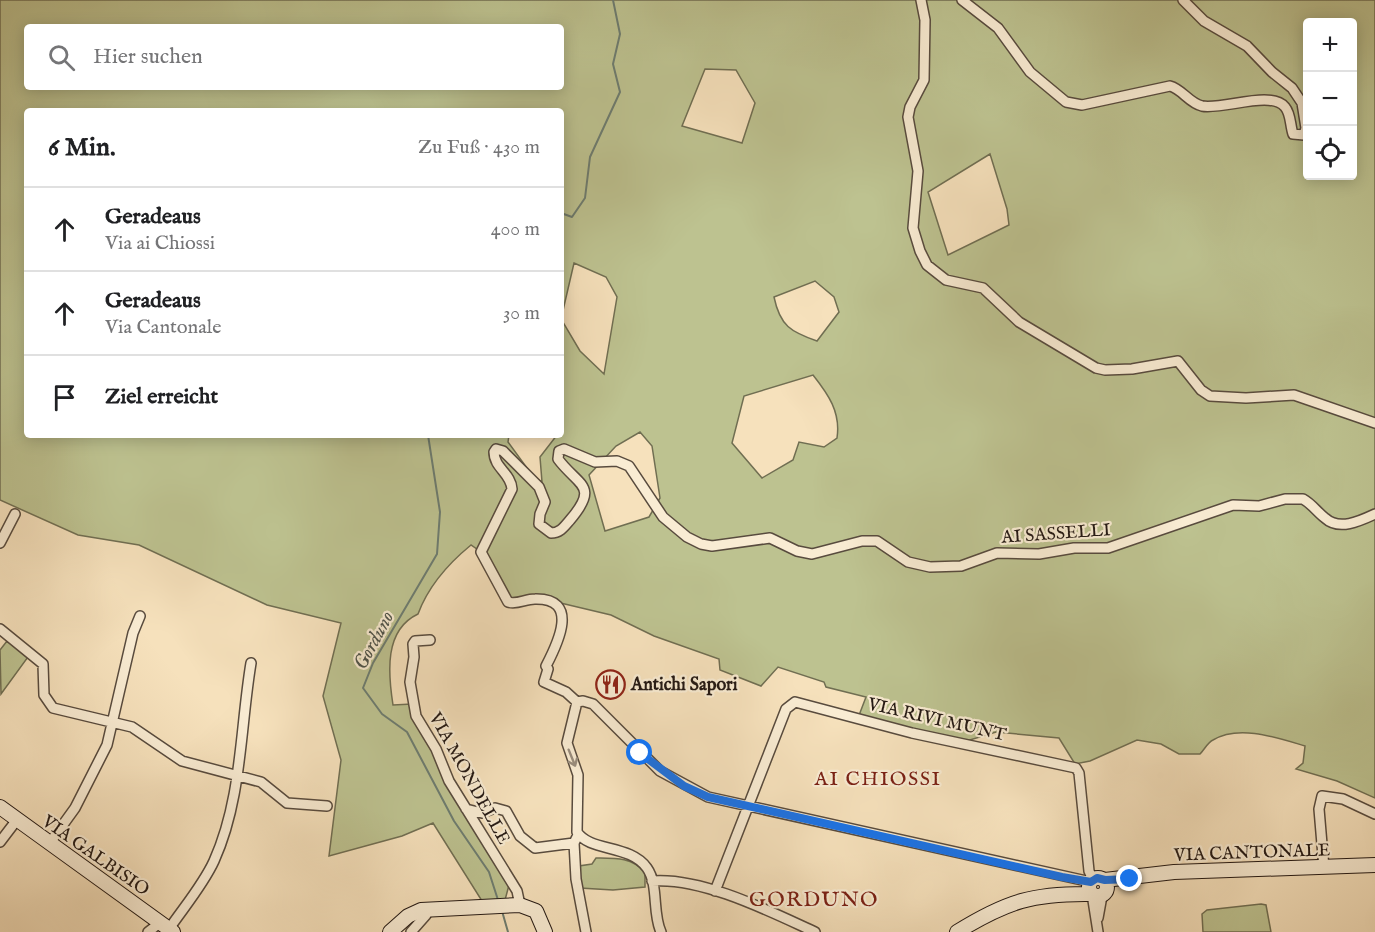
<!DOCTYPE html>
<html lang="de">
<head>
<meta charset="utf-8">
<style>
  :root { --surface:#fff; --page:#f6f6f6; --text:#202124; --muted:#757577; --line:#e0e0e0 }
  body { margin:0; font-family:"IM FELL English",serif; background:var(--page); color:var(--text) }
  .controls { position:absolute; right:18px; top:18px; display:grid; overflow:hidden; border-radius:6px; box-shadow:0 3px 15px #0003 }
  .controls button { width:54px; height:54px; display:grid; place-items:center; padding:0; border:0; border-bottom:2px solid var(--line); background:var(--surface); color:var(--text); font:30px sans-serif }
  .stop { position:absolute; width:18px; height:18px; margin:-14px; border:4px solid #1a73e8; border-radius:50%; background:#fff }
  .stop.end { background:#1a73e8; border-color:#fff; box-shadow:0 2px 6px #0008 }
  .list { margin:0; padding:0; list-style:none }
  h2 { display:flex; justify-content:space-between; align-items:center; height:78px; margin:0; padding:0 24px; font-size:26px }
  h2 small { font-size:20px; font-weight:400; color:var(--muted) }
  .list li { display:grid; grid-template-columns:39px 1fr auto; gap:18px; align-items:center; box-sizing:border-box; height:84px; padding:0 24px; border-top:2px solid var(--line) }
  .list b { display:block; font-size:22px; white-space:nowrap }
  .list p { margin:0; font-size:20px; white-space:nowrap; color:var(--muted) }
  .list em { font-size:20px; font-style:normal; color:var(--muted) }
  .icon { flex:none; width:33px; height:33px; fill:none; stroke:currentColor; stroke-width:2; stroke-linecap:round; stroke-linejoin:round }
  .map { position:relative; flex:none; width:1375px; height:932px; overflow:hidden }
  .search { position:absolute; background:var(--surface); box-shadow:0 3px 15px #0003; left:24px; top:24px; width:540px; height:66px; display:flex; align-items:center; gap:15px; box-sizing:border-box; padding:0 21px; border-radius:6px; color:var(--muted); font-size:22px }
  .panel { position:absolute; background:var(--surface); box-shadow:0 3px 15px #0003; left:24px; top:108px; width:540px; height:330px; border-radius:6px }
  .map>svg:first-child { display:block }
  .green { fill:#bdc290; stroke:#706e52; stroke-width:1.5; fill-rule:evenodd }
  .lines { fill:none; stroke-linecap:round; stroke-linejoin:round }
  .stream { stroke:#6d7c70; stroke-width:2 }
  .street-casing { stroke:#584b3e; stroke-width:12 }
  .secondary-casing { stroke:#241914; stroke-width:16 }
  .street { stroke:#f9ecd3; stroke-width:9 }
  .secondary { stroke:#f9ecd3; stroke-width:14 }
  .oneway { stroke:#998d7d }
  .route { stroke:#1a73e8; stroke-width:8 }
  .labels { text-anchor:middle; stroke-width:4.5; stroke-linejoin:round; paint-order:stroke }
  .street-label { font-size:18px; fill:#241914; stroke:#f9ecd3 }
  .poi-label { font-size:18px; font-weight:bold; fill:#241914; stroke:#f9ecd3; text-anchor:start }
  .water-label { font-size:20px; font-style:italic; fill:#4e534a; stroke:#f9ecd3 }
  .neighbourhood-label { font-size:20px; letter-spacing:1.5px; fill:#7a1f14; stroke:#f9ecd3 }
  .quarter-label { font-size:21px; letter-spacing:1.5px; fill:#7a1f14; stroke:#f9ecd3 }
</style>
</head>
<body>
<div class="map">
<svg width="1375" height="932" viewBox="0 0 1375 932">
  <rect width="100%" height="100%" fill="#f6e1bc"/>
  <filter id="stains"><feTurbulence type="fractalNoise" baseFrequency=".00333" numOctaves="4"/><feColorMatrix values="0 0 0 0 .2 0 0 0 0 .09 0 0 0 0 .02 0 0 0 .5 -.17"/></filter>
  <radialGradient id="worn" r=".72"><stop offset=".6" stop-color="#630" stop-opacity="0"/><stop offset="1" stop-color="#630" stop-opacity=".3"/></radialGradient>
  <path class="green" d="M 0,0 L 1375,0 L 1375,798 L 1337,781 L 1296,769 L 1303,763 L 1305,746 C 1278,738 1239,724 1213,740 C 1208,742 1204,750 1200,754 L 1179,754 L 1161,744 L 1137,740 L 1090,761 L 1075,764 L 1059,738 L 996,732 L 960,743 L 858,718 L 866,697 L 826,687 L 824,682 L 778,667 L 761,686 L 720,670 L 719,659 L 654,636 L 611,615 L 548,600 L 515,604 L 481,552 L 471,545 C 449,563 428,587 418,614 C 384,630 388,673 393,705 L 412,704 L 509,885 L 505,900 L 482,901 L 433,823 L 402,836 L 329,856 L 341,760 L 323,696 L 341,623 L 267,605 L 139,545 L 78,535 L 0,500 ZM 1308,22 L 1352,22 L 1352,176 L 1308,176 ZM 27,27 L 561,27 L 561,87 L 27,87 ZM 705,69 L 736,70 L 755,103 L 742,143 L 682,126 ZM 27,111 L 561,111 L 561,435 L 557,435 L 540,457 L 542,482 L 532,475 L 508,442 L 509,435 L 27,435 ZM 990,154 L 1007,209 L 1009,225 L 948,255 L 928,192 ZM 574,263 L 606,277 L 617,297 L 604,374 L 580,351 L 561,319 ZM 815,281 L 834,297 L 839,312 L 817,341 C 791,332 780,326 774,297 ZM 813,375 C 828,394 841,412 837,438 L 824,447 L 799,442 L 793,460 L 762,478 L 732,443 L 744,396 ZM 640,432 L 652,446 L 660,498 L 649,517 L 605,531 L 589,475 L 616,446 Z
    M 7,641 L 28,657 L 1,694 L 0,650 Z
    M 596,858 C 616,858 631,857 645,872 L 645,887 L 613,890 L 580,888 L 579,866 L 592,864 Z
    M 1261,904 L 1266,905 L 1271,932 L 1203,932 L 1202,914 L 1207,910 Z"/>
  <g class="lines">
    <path class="stream" d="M 561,213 L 572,217 L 585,198 L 590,157 L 620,92 L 613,64 L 620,34 L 613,0
      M 428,435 L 440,512 L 437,554 L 373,663 L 363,688 L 382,714 L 407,732 L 454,821 L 489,872 L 498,900
      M 502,911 L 508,932"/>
    <defs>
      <path id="street" d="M 921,0 L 925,20 L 924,80 L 910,107 L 908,117 L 918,171 L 913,228 L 920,251 L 927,265 L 946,280 L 983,288 L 1019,322 L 1096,368 L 1105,370 L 1132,369 L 1178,361 L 1201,390 L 1210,396 L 1246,398 L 1294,395 L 1375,423
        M 962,0 L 998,28 L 1030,72 L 1066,102 L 1082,105 L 1170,86 C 1182,89 1189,103 1202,106 C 1223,110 1271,90 1285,107 C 1291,114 1290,125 1293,134 L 1304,135 L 1306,128 L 1302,103 L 1292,88 L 1272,72 L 1247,46 L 1204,21 L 1183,0
        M 0,543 L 15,514
        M 0,629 L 43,664 L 44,695 L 53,708 L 132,727 L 182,761 L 261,782 L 287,803 L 327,806
        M 430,640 L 415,641 L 413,644 L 414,657 L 410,682 L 416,716 L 436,749 L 449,781 L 517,891 L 520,905
        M 577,702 L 566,692 L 544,682 L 548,669 L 546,666 C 558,643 580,598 535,599 C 525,599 517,605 508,602 L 481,552 L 512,489 C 511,473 494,468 494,452 L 496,449 L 503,451 L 539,487 L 545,502 L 540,514 L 539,524 L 551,533 C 560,533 564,527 570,520 C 600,485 578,486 558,459 L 559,451 L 564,449 L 595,462 L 617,461 L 629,466 L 663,517 L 687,537 L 701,544 L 712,546 L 770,538 L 797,551 L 812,554 L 862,541 L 877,541 L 908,562 L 930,567 L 961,566 L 997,553 L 1039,554 L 1074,548 L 1108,548 L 1233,505 L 1259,506 L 1285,499 L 1303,499 C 1312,504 1317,512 1325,518 C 1339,531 1360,521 1375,514
        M 577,702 L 583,701 L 593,704 L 660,771 L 708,797 L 1091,882
        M 577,702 L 567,743 L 578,775 L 577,832 C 590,852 630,844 647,868 C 659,885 652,913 661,932
        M 466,809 L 482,813 L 495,808 L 506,811 L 520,836 L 535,848 L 574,843 L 578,835
        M 0,842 L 16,821
        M 574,843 L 576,879 L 586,932
        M 49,844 L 75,808 L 107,745 L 133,633 L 140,616
        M 1324,868 L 1319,809 L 1322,796 L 1343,799 L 1375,814
        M 652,881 C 702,877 769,911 815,932
        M 715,891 L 786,709 L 795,702 L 912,733 L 1076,768 L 1079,773 L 1089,871 L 1093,880
        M 1092,894 L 1098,932
        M 1098,918 L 1102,896
        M 169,929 C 184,907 203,885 214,861 C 242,799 240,729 251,663
        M 148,932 L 161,922
        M 411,932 L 426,915 L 427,909"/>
      <path id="secondary" d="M 0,807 L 173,932
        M1089 887a9 9 0 1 1 18 0a9 9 0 1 1-18 0Z
        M 1105,880 L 1174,872 L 1375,865
        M 390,932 L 408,916 L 421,910 L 520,905 L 536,911 L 545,932
        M 957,932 C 1007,901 1034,893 1092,894"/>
    </defs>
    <use href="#street" class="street-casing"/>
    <use href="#secondary" class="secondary-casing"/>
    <use href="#street" class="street"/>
    <use href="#secondary" class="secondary"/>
  </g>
  <defs><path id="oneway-shaft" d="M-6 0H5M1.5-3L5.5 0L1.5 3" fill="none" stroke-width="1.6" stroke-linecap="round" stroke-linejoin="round" transform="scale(1.5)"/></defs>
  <use class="oneway" href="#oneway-shaft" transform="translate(572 758) rotate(68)"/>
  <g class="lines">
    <path class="route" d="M 640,753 L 684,786 L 708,797 L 1062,877 L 1091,882 L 1097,878 L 1105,880 L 1130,879"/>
  </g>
  <defs>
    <symbol id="restaurant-ring" viewBox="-11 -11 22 22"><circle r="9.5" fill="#f9ecd3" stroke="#8f2418" stroke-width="1.5"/><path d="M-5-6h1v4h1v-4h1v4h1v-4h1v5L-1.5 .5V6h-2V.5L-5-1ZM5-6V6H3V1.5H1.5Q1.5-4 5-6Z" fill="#8f2418"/></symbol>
  </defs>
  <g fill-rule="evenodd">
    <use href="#restaurant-ring" x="594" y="668" width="33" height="33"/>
  </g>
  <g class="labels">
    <g class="street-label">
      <text transform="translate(1056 533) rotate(-4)" y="6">AI SASSELLI</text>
      <text transform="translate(937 719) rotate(13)" y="6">VIA RIVI MUNT</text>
      <text transform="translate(470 778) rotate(61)" y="6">VIA MONDELLE</text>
      <text transform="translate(1252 852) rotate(-2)" y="6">VIA CANTONALE</text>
      <text transform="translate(96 855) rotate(35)" y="6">VIA GALBISIO</text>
    </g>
    <g class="poi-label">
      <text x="631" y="690">Antichi Sapori</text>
    </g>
    <g class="water-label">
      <text transform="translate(373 640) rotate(-62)" y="7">Gorduno</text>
    </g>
    <g class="neighbourhood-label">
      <text x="878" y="785">AI CHIOSSI</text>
    </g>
    <g class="quarter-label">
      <text x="814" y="906">GORDUNO</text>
    </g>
  </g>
  <rect width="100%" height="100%" filter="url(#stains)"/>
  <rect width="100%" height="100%" fill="url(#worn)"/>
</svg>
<div class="controls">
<button>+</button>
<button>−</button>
<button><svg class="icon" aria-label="locate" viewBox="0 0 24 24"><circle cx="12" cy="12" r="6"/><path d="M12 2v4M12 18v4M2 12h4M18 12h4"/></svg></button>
</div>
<div class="stop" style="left:640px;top:753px"></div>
<div class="stop end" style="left:1130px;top:879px"></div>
<div class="search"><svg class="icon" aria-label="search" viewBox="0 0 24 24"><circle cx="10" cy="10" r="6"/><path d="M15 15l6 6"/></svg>Hier suchen</div>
<section class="panel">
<h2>6 Min.<small>Zu Fuß · 430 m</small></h2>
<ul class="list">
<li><svg class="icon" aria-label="ahead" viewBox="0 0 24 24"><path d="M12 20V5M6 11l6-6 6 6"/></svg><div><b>Geradeaus</b><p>Via ai Chiossi</p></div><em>400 m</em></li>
<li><svg class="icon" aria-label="ahead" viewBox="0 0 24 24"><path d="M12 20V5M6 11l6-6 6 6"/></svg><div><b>Geradeaus</b><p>Via Cantonale</p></div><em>30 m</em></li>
<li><svg class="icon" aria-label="arrive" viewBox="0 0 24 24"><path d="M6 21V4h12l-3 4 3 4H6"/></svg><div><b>Ziel erreicht</b></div></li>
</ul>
</section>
</div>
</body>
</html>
